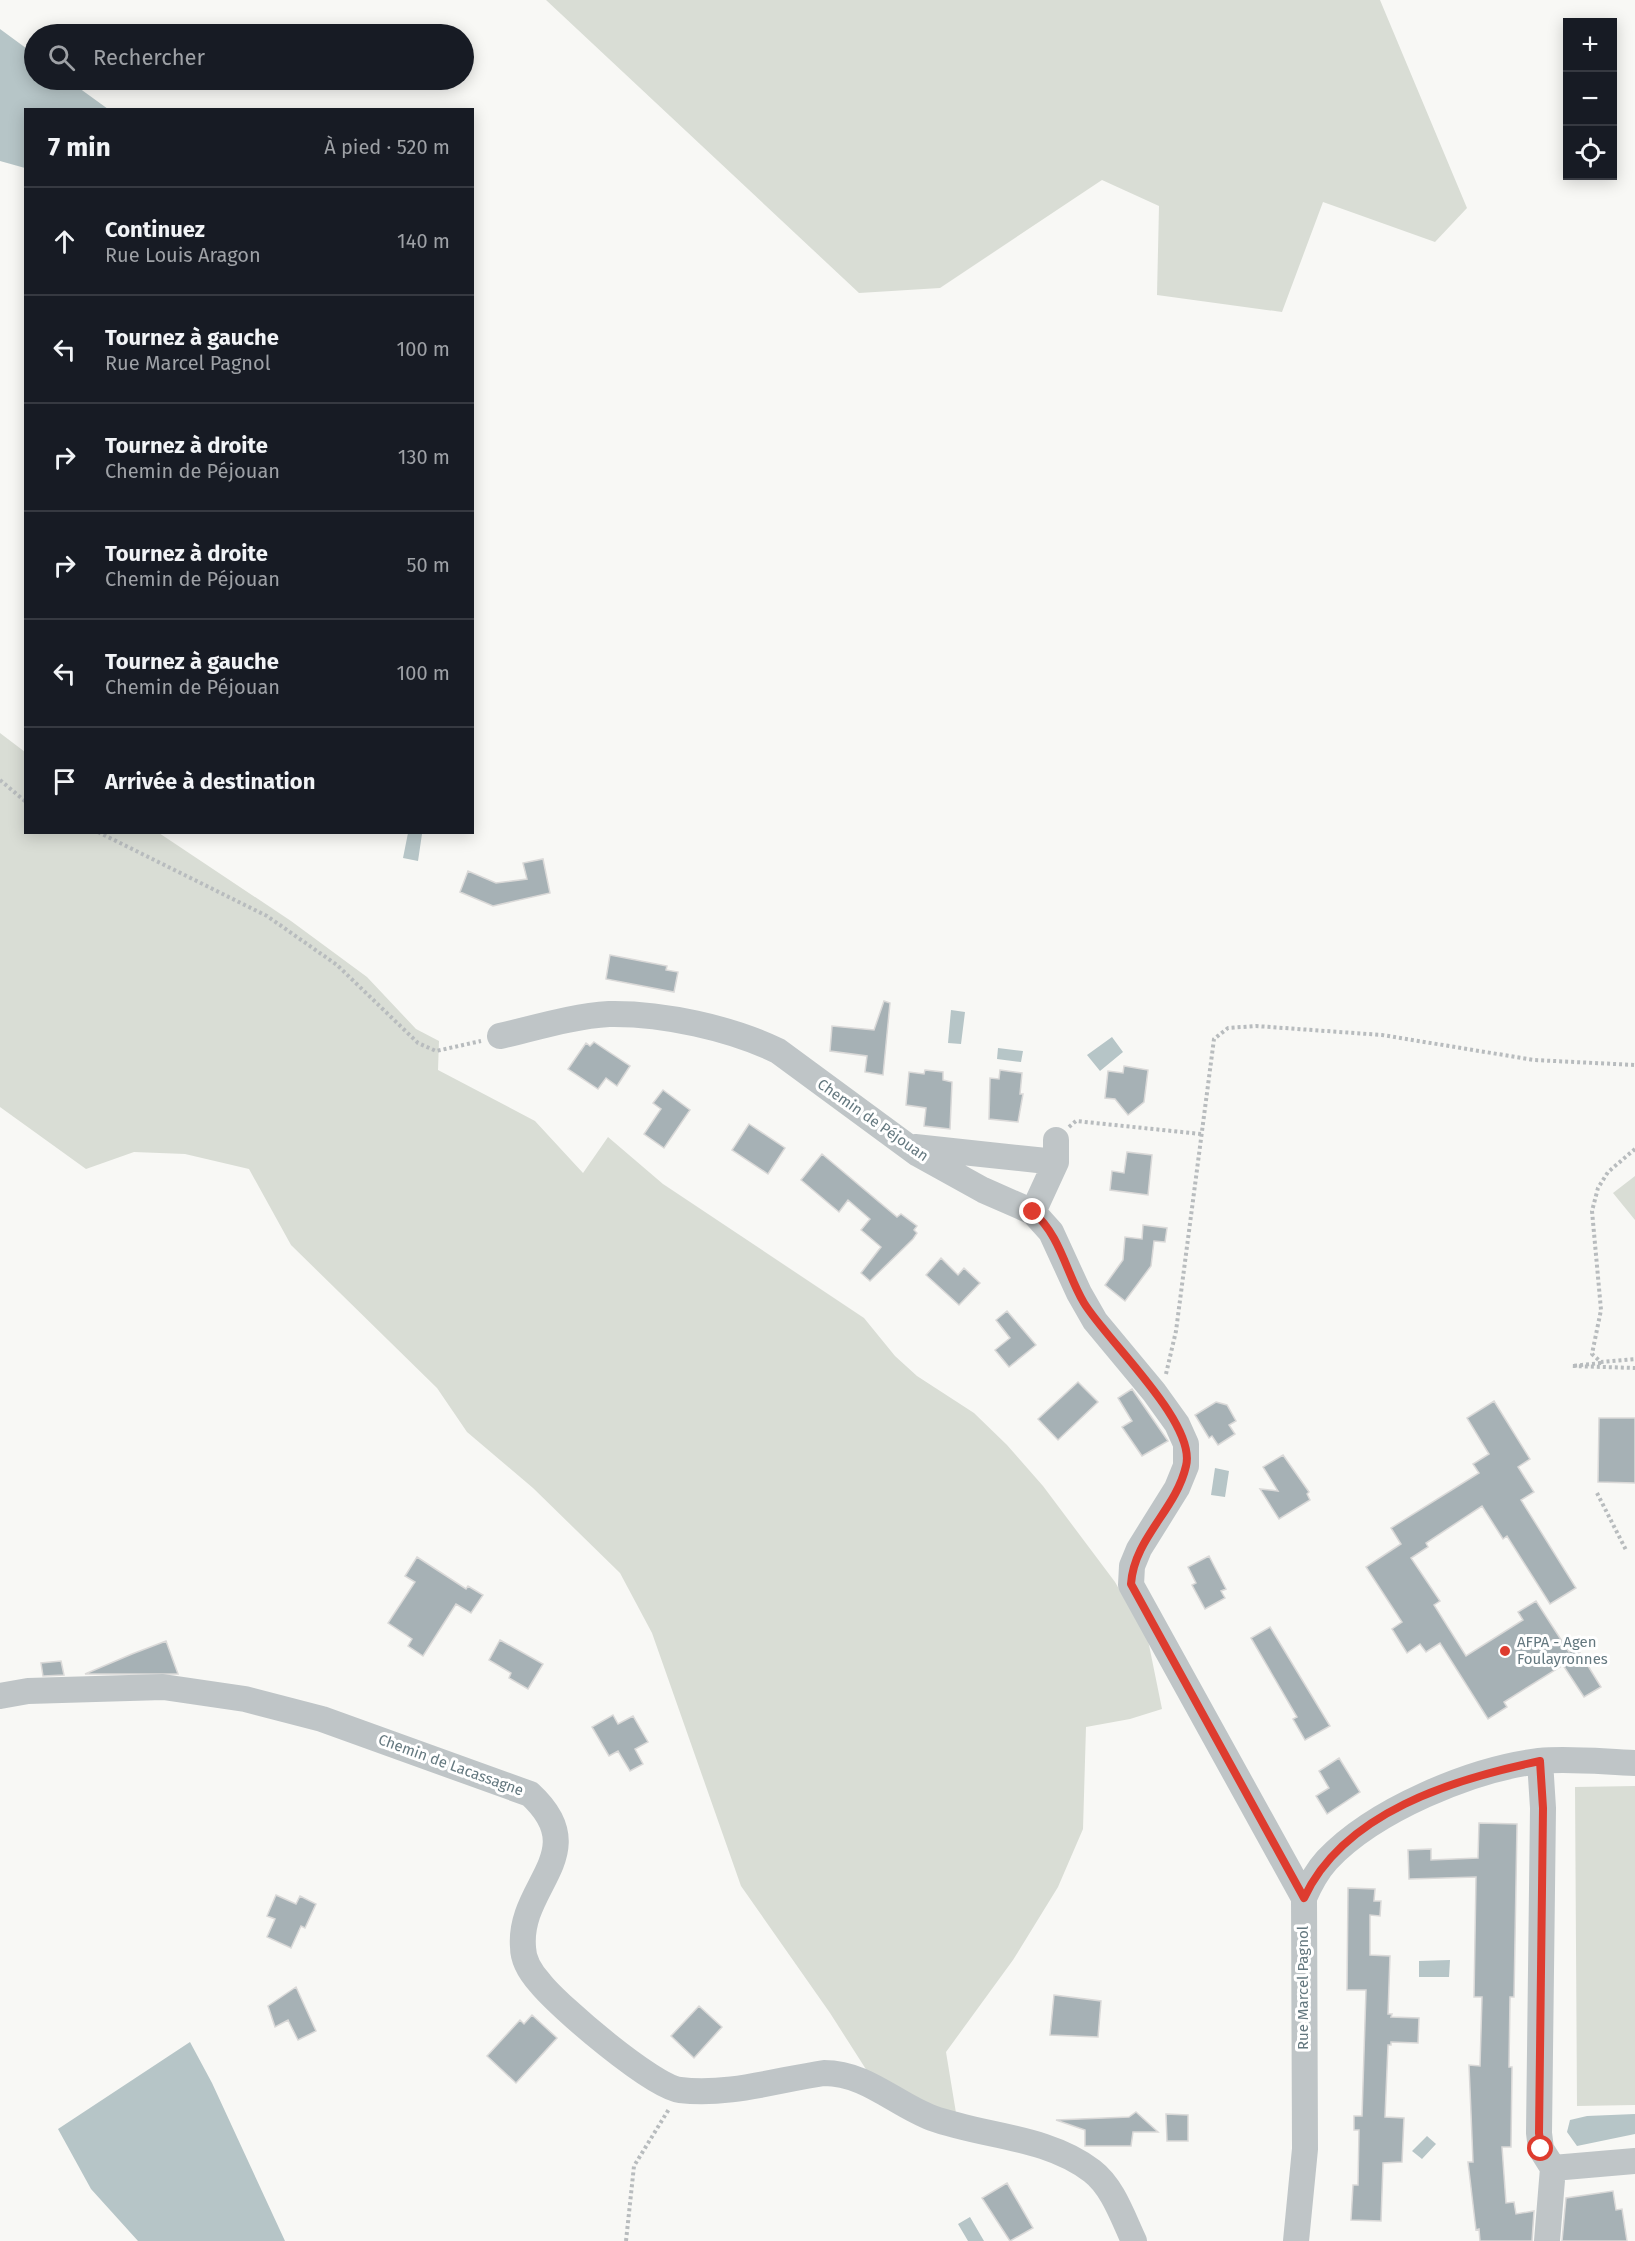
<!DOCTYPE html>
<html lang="fr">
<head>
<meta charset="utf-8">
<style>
  :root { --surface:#171b24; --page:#242831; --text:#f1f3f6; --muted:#9ea1a6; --line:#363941 }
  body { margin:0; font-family:"Fira Sans",sans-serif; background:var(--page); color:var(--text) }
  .controls { position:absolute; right:18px; top:18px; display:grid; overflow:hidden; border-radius:0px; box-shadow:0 3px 15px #0003 }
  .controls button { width:54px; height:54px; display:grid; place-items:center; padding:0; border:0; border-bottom:2px solid var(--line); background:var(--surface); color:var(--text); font:30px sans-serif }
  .stop { position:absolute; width:18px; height:18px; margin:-14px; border:4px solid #de3c2f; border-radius:50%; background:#fff }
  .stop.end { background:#de3c2f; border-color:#fff; box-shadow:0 2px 6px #0008 }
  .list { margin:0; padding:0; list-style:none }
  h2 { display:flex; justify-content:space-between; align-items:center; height:78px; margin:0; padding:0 24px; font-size:26px }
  h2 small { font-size:20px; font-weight:400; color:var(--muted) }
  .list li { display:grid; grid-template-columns:39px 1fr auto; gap:18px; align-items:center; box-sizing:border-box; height:108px; padding:0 24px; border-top:2px solid var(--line) }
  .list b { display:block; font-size:22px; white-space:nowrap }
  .list p { margin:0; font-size:20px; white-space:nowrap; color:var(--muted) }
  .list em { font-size:20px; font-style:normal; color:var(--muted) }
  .icon { flex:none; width:33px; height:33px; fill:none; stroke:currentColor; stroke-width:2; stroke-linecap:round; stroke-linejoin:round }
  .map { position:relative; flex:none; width:1635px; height:2241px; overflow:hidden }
  .search { position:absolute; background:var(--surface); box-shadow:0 3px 15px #0003; left:24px; top:24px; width:450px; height:66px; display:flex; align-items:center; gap:15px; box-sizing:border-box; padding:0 21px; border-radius:33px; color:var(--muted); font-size:22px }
  .panel { position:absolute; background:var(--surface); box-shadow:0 3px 15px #0003; left:24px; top:108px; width:450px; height:726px; border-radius:0px }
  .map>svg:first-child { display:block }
  .green { fill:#d9ddd5 }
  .water { fill:#b6c5c7 }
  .building { fill:#a6b1b5; stroke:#dad9d8; stroke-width:1.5 }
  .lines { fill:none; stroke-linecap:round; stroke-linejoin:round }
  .path { stroke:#b8bcbe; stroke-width:4; stroke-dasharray:3 3; stroke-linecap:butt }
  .minor { stroke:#bfc5c7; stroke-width:26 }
  .route { stroke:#de3c2f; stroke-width:8 }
  .poi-dot { fill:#de3c2f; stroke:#fff; stroke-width:2 }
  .labels { text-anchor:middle; stroke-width:6; stroke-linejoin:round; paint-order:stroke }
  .street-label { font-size:15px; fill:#64787f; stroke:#fff }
  .poi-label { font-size:15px; fill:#64787f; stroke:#fff; text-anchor:start }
</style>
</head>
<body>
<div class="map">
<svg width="1635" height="2241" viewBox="0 0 1635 2241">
  <rect width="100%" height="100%" fill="#f8f8f5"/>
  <path class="green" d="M 546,0 L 1380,0 L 1467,208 L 1435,242 L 1323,202 L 1282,312 L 1157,295 L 1159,206 L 1102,180 L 940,288 L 859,293 Z
    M 0,733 L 25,752 L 26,832 L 159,833 L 291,921 L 367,977 L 416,1029 L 439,1041 L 438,1070 L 535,1121 L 583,1173 L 608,1137 L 663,1184 L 864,1318 L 895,1356 L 917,1376 L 974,1413 L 1007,1445 L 1043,1486 L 1115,1582 L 1148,1640 L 1162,1709 L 1130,1719 L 1086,1727 L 1083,1829 L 1058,1887 L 1013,1960 L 946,2052 L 956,2113 L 942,2115 L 869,2074 L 830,2013 L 741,1886 L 652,1633 L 620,1573 L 533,1488 L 467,1432 L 437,1388 L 291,1245 L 249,1169 L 185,1154 L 134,1152 L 86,1169 L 0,1107 Z
    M 1635,1176 L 1635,1220 L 1613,1193 Z
    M 1635,1786 L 1635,2105 L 1577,2106 L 1575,1787 Z"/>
  <path class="water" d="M 0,29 L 34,54 L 34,80 L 68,80 L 108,109 L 26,110 L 25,168 L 0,161 Z
    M 408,833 L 422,834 L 418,861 L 403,858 Z
    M 951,1010 L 965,1012 L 961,1044 L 948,1043 Z
    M 1112,1037 L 1123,1052 L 1100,1071 L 1087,1055 Z
    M 998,1048 L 1023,1051 L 1021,1062 L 997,1059 Z
    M 1215,1468 L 1229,1471 L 1225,1497 L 1211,1495 Z
    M 1450,1960 L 1449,1977 L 1419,1977 L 1419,1961 Z
    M 190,2042 L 212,2083 L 285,2241 L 138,2241 L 91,2189 L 58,2129 Z
    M 1635,2114 L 1635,2134 L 1577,2146 L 1567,2132 L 1570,2120 L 1587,2116 Z
    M 1427,2136 L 1436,2144 L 1422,2159 L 1412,2151 Z
    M 970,2217 L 984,2241 L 968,2241 L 958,2224 Z"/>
  <path class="building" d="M 543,859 L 550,893 L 493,906 L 460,892 L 468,871 L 496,883 L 527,879 L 523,863 Z
    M 610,955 L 667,966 L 666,970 L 678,972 L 674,992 L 606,979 Z
    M 884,1001 L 890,1003 L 883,1075 L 865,1072 L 867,1056 L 830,1051 L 832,1026 L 874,1030 Z
    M 594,1042 L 630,1066 L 617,1086 L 606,1078 L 598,1089 L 568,1069 L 586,1043 L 590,1046 Z
    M 1124,1066 L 1148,1070 L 1144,1102 L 1128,1115 L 1115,1099 L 1105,1098 L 1108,1071 L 1123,1073 Z
    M 925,1070 L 943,1072 L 943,1080 L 952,1082 L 950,1129 L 924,1126 L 926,1108 L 906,1105 L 909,1072 L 924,1074 Z
    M 1000,1070 L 1022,1073 L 1020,1094 L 1023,1094 L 1018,1122 L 989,1119 L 990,1078 L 999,1079 Z
    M 663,1090 L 690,1110 L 664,1148 L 644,1134 L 661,1109 L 653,1103 Z
    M 749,1124 L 785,1148 L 768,1174 L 732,1150 Z
    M 1127,1152 L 1152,1155 L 1148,1195 L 1110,1190 L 1112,1171 L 1124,1173 Z
    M 822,1154 L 897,1217 L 901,1214 L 917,1226 L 914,1230 L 917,1233 L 913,1239 L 870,1281 L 861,1273 L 881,1247 L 861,1230 L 870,1219 L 848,1200 L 839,1212 L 801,1180 Z
    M 1143,1225 L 1167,1228 L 1165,1242 L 1154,1241 L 1151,1266 L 1125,1301 L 1105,1285 L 1123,1260 L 1125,1237 L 1142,1239 Z
    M 941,1258 L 958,1275 L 964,1268 L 980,1283 L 959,1305 L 926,1275 Z
    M 1007,1311 L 1036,1345 L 1009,1367 L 995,1350 L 1010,1338 L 996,1320 Z
    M 1078,1382 L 1098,1402 L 1058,1440 L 1038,1419 Z
    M 1132,1389 L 1168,1441 L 1142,1456 L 1122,1427 L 1132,1421 L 1118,1398 Z
    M 1494,1401 L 1530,1459 L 1518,1467 L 1534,1492 L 1521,1500 L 1576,1588 L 1550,1604 L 1507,1536 L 1503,1539 L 1482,1506 L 1426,1543 L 1428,1547 L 1411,1558 L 1440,1601 L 1434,1605 L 1466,1656 L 1523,1620 L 1518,1612 L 1536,1601 L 1569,1652 L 1577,1648 L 1601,1687 L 1584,1697 L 1563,1665 L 1504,1702 L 1507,1707 L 1488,1719 L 1440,1643 L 1426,1652 L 1420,1644 L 1407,1653 L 1392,1629 L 1402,1622 L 1366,1567 L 1401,1544 L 1391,1528 L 1479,1473 L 1473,1464 L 1489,1454 L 1467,1418 Z
    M 1216,1402 L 1227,1405 L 1236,1421 L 1229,1425 L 1235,1434 L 1218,1445 L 1212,1436 L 1209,1438 L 1195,1415 Z
    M 1599,1418 L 1635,1418 L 1635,1483 L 1598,1482 Z
    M 1283,1455 L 1309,1492 L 1307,1494 L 1310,1500 L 1279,1519 L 1260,1489 L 1278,1491 L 1263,1467 Z
    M 1209,1556 L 1226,1589 L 1221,1591 L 1225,1598 L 1205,1609 L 1192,1585 L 1196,1583 L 1188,1567 Z
    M 417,1557 L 466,1589 L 468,1586 L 483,1595 L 471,1613 L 456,1604 L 423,1656 L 408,1646 L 412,1639 L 388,1623 L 415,1582 L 405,1576 Z
    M 1270,1627 L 1330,1726 L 1305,1740 L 1293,1719 L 1297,1717 L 1251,1638 Z
    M 500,1640 L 543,1664 L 528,1689 L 509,1678 L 511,1673 L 489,1660 Z
    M 166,1641 L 178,1674 L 85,1674 L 132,1654 Z
    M 61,1661 L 64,1675 L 43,1676 L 41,1663 Z
    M 613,1715 L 618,1724 L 633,1716 L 648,1742 L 635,1749 L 643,1764 L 630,1771 L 618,1751 L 609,1756 L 592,1727 Z
    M 1339,1758 L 1360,1792 L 1327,1814 L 1316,1796 L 1329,1788 L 1319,1771 Z
    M 1479,1823 L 1517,1824 L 1514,1997 L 1510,1997 L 1509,2067 L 1512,2067 L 1511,2147 L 1502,2147 L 1506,2203 L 1514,2202 L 1516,2214 L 1534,2211 L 1532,2241 L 1480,2241 L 1479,2229 L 1476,2230 L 1468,2162 L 1473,2162 L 1469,2065 L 1480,2066 L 1482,1997 L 1474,1997 L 1476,1877 L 1409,1879 L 1408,1850 L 1431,1849 L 1431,1860 L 1478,1858 Z
    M 1348,1888 L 1375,1889 L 1374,1901 L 1381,1901 L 1380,1916 L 1370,1915 L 1370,1955 L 1390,1956 L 1388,2014 L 1392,2014 L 1391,2017 L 1419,2018 L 1418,2043 L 1391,2042 L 1391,2045 L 1388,2045 L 1385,2117 L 1404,2118 L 1402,2162 L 1383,2163 L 1381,2221 L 1351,2220 L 1353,2185 L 1358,2185 L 1359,2130 L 1354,2130 L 1354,2116 L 1362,2116 L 1366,1990 L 1347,1990 Z
    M 276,1895 L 296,1904 L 300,1896 L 316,1904 L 305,1928 L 301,1926 L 291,1948 L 267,1937 L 275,1919 L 267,1916 Z
    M 296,1987 L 316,2031 L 298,2040 L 288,2020 L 275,2027 L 268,2006 Z
    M 1054,1995 L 1101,2001 L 1098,2037 L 1050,2035 Z
    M 699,2006 L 722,2027 L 694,2058 L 671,2036 Z
    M 532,2015 L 557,2038 L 516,2083 L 487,2056 L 520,2020 L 524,2024 Z
    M 1136,2112 L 1158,2132 L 1133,2132 L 1131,2146 L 1085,2146 L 1085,2130 L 1056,2120 L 1129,2117 Z
    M 1166,2114 L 1188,2115 L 1188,2141 L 1167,2141 Z
    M 1007,2183 L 1033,2228 L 1010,2241 L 982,2198 Z
    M 1613,2191 L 1616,2210 L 1622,2209 L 1627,2241 L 1562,2241 L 1566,2198 Z"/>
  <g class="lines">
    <path class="path" d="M 0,780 L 26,802
      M 98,832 L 267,916 L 337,965 L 418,1043 L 436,1051 L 481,1041
      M 1069,1127 L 1076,1121 L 1201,1134
      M 1635,1149 L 1608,1172 L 1598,1188 L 1592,1211 L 1601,1310 L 1592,1354 L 1601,1362 L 1635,1359
      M 1601,1363 L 1572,1366 L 1635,1368
      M 1166,1374 L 1176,1331 L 1214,1039 L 1228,1028 L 1256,1026 L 1382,1035 L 1534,1060 L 1635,1065
      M 1597,1493 L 1626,1550
      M 626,2241 L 634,2166 L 669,2109"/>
    <path class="minor" d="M 500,1036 C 535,1028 573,1016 609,1014 C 662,1013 731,1028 778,1051 L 918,1154 L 983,1190 L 1033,1212 L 1051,1232 L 1079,1293 L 1095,1321 L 1154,1392 L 1177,1424 L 1186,1444 L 1186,1466 L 1177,1488 L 1139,1549 L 1132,1566 L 1131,1585 L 1304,1898
      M 915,1147 L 1056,1162
      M 1033,1212 L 1056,1162 L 1056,1140
      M 0,1696 L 28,1691 L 163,1687 L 245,1699 L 322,1719 L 530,1794 C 594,1853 518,1885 523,1947 C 523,1960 531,1973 540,1983 C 559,2007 653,2087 680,2090 C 727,2096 777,2080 824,2073 C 866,2073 895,2104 932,2118 C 985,2137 1046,2136 1092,2171 C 1113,2187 1123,2218 1134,2241
      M 1540,1761 L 1543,1808 L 1539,2133 L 1541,2149 L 1553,2168
      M 1553,2168 L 1635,2161
      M 1296,2241 L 1305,2149 L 1304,1898 C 1310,1884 1317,1871 1327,1860 C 1374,1810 1472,1769 1539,1761 C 1570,1758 1604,1762 1635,1763
      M 1547,2241 L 1553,2168"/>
  </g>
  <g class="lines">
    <path class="route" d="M 1033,1212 C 1061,1236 1066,1273 1084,1303 C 1107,1341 1197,1423 1186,1466 C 1176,1510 1134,1538 1131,1584 L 1304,1898 C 1344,1812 1454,1779 1540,1761 L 1543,1808 L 1539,2133 L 1541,2149"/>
  </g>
  <circle class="poi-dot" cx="1505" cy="1651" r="6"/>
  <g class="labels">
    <g class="street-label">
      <text transform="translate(873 1120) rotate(35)" y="5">Chemin de Péjouan</text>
      <text transform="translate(451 1765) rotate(20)" y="5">Chemin de Lacassagne</text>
      <text transform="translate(1303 1988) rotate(-90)" y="5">Rue Marcel Pagnol</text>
    </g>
    <g class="poi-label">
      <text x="1517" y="1647">AFPA - Agen<tspan x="1517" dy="17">Foulayronnes</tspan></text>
    </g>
  </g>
</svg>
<div class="controls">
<button>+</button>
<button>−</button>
<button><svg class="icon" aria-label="locate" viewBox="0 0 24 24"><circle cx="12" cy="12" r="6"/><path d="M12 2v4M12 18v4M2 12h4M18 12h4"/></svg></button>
</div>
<div class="stop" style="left:1541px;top:2149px"></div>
<div class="stop end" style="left:1033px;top:1212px"></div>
<div class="search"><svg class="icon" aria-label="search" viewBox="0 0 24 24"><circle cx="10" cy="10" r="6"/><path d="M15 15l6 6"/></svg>Rechercher</div>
<section class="panel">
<h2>7 min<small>À pied · 520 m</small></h2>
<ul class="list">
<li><svg class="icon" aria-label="ahead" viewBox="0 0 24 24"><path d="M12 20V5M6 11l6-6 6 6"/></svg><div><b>Continuez</b><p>Rue Louis Aragon</p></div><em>140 m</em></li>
<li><svg class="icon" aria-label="left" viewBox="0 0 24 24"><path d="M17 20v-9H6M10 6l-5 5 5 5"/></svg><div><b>Tournez à gauche</b><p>Rue Marcel Pagnol</p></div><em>100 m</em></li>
<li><svg class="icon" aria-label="right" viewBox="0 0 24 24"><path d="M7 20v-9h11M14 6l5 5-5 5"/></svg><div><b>Tournez à droite</b><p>Chemin de Péjouan</p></div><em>130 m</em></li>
<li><svg class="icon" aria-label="right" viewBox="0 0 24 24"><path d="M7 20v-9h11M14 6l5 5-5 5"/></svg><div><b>Tournez à droite</b><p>Chemin de Péjouan</p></div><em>50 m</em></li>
<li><svg class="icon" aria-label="left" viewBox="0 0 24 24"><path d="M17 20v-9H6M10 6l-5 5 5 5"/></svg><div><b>Tournez à gauche</b><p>Chemin de Péjouan</p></div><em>100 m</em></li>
<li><svg class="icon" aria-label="arrive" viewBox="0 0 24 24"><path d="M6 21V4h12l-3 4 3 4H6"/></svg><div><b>Arrivée à destination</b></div></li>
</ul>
</section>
</div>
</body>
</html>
